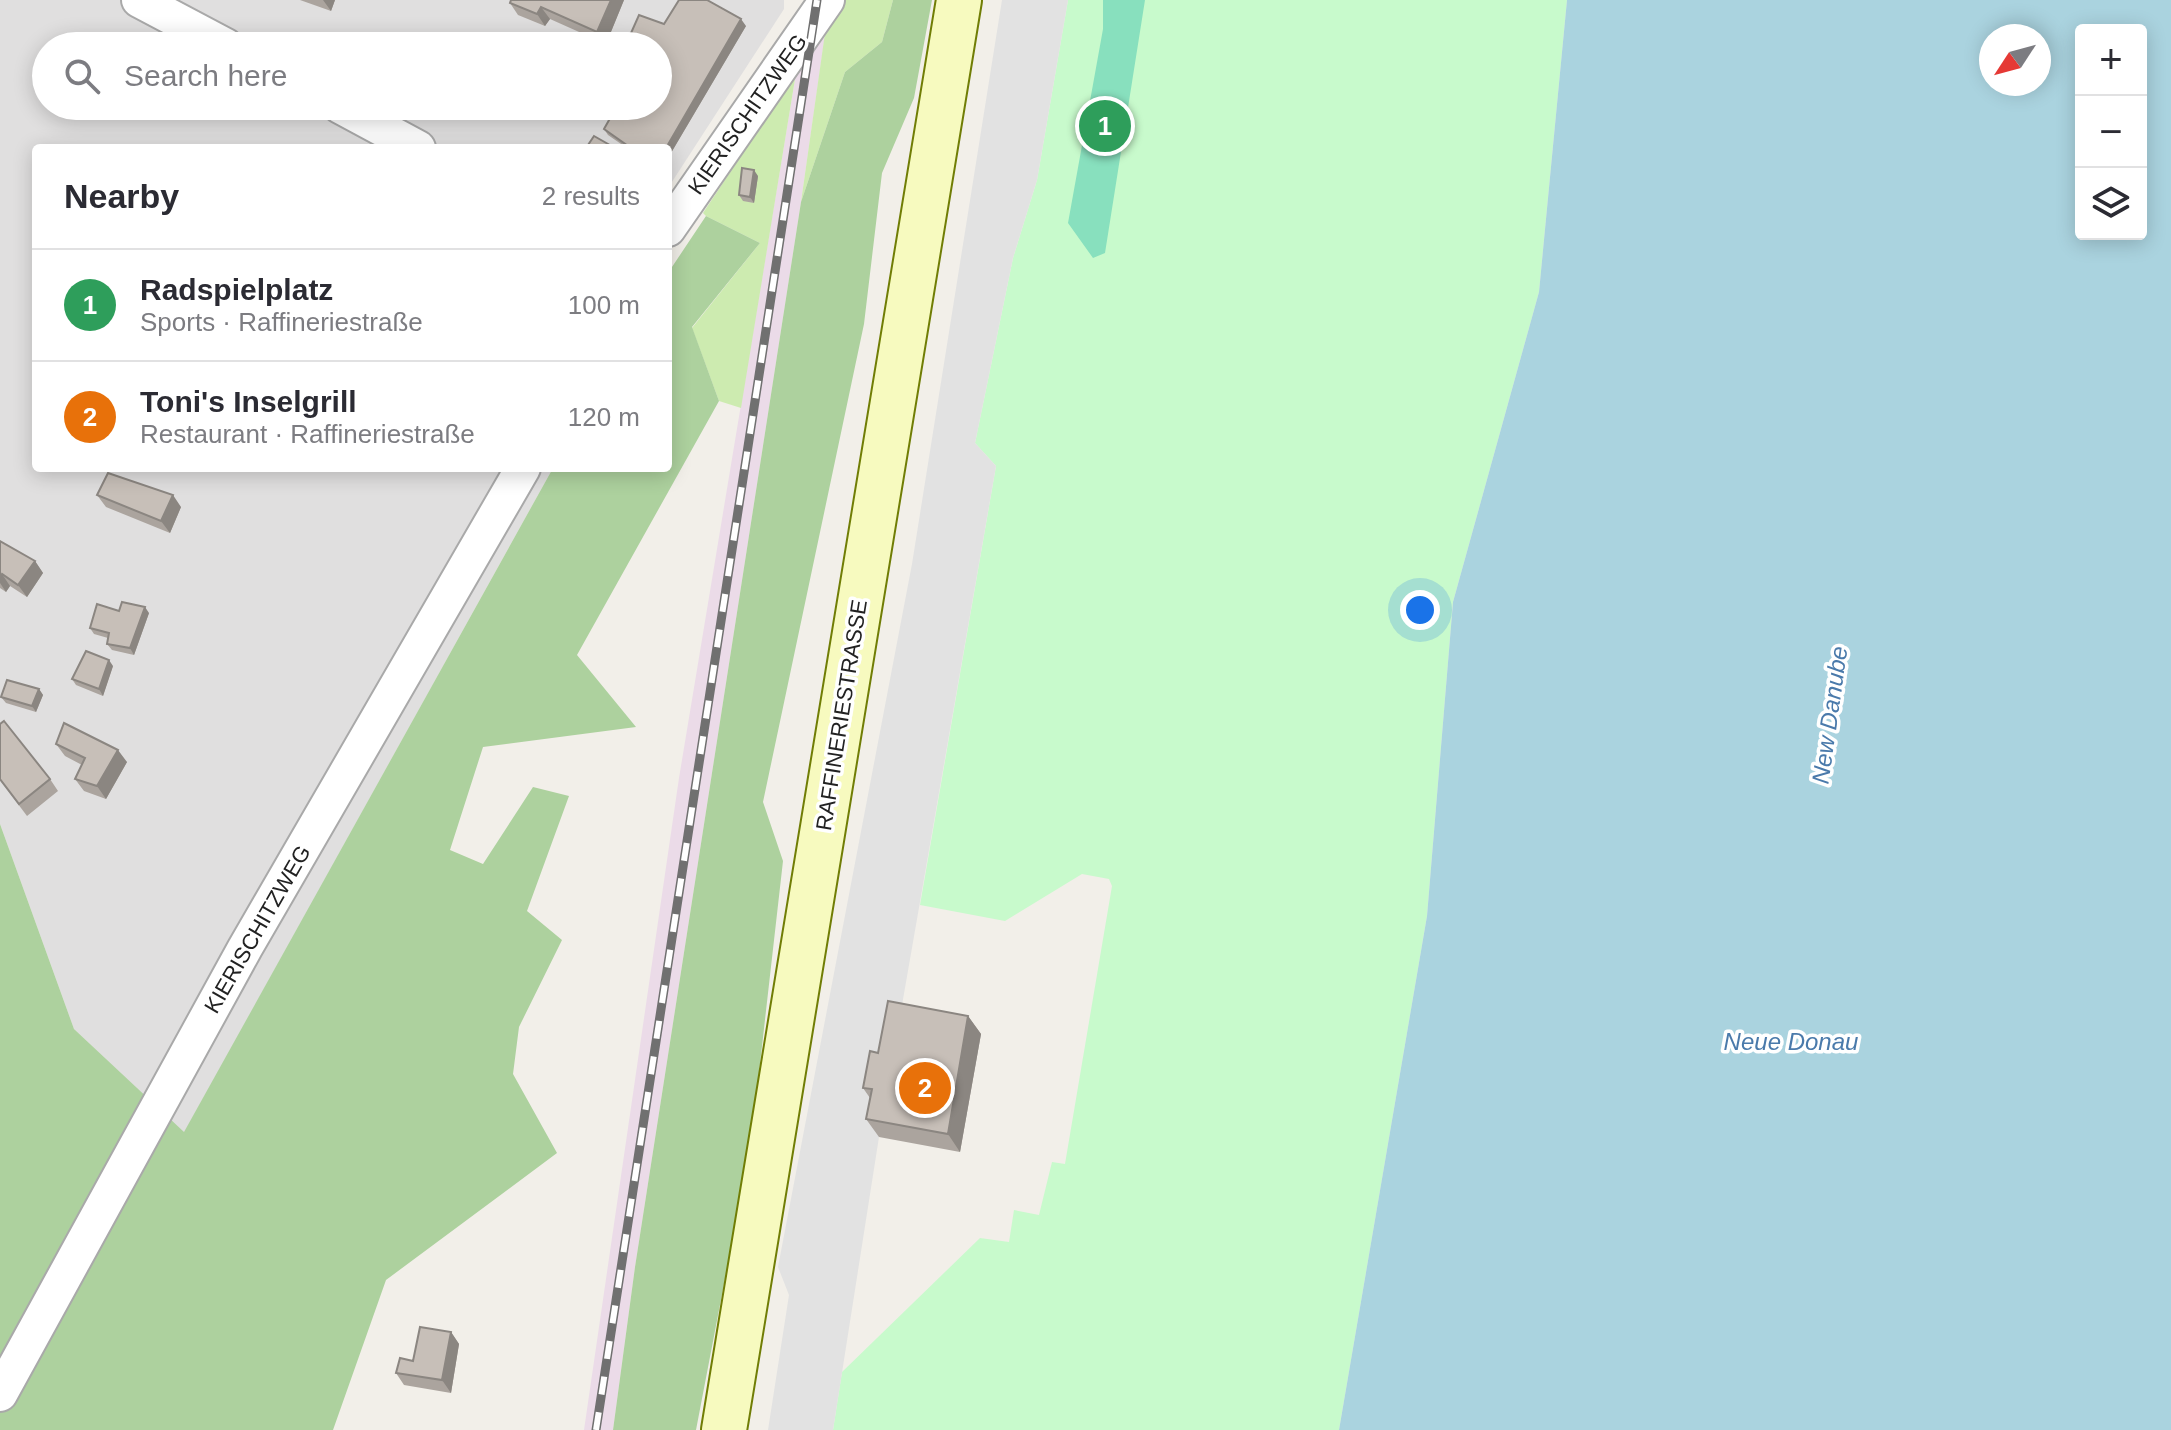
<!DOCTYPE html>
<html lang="en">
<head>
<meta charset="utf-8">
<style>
  :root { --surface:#fff; --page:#f2f2f3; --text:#2b2b33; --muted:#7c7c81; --line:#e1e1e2; --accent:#db2777 }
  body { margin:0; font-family:Arial,sans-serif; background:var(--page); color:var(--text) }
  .controls { position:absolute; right:24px; top:24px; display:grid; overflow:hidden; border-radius:8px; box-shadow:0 4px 20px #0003 }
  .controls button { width:72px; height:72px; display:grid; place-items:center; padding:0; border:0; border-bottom:2px solid var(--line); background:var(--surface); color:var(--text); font:40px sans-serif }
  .compass { position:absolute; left:1979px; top:24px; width:72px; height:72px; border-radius:50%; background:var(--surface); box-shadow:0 4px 20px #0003; rotate:234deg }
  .you { position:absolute; left:1420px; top:610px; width:28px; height:28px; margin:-20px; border:6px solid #fff; border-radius:50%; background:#1a73e8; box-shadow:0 0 0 12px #1a73e833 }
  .badge { display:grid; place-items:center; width:52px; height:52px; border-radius:50%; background:var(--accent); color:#fff; font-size:26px; font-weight:700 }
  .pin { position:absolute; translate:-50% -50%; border:4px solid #fff; box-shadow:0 2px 8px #0006 }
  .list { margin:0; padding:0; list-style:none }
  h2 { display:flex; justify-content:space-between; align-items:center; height:104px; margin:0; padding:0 32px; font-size:34px }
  h2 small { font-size:26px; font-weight:400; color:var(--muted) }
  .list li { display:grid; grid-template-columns:52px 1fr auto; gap:24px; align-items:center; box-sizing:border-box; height:112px; padding:0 32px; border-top:2px solid var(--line) }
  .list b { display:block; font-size:30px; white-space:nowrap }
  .list p { margin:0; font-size:26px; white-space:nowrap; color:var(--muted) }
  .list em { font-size:26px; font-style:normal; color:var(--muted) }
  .icon { flex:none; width:44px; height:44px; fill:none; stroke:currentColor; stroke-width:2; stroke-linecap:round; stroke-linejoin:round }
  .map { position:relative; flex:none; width:2171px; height:1430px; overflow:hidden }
  .search { position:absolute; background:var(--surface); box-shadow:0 4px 20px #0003; left:32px; top:32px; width:640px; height:88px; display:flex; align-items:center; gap:20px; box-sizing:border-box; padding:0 28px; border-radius:44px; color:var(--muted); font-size:30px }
  .panel { position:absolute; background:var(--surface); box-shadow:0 4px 20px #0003; left:32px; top:144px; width:640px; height:328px; border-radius:8px }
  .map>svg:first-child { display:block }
  .residential { fill:#e0dfdf; fill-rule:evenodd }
  .industrial { fill:#ebdbe8 }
  .grass { fill:#cdebb0 }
  .forest { fill:#add19e }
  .park { fill:#c8facc }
  .pitch { fill:#88e0be }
  .parking { fill:#e2e2e2 }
  .water { fill:#aad3df; fill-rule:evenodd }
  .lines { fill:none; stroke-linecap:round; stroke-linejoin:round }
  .street-casing { stroke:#a9a9a9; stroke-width:38 }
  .secondary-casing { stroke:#707d05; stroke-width:48 }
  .street { stroke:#fff; stroke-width:34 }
  .secondary { stroke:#f7fabf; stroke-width:44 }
  .rail-casing { stroke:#707070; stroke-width:9 }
  .rail { stroke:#fff; stroke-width:6; stroke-dasharray:18; stroke-linecap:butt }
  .wall { fill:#aba49e }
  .shaded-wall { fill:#8b8681 }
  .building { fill:#c7bfb8; stroke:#8b8681; stroke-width:2 }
  .labels { text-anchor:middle; stroke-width:7; stroke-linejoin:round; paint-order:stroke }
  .street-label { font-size:22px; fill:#222; stroke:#fff }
  .water-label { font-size:24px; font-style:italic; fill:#4a7aab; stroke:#fff }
</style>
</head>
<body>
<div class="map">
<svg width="2171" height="1430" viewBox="0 0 2171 1430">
  <rect width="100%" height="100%" fill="#f2efe9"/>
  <path class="residential" d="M 0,0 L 784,0 L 784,9 L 668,188 L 668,148 L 36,148 L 36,468 L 553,468 L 184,1133 L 74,1029 L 0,824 ZM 46,46 L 658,46 L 658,106 L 46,106 Z"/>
  <path class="industrial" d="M 830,0 L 801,202 L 635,1267 L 613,1430 L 584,1430 L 679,778 L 805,19 Z"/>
  <path class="grass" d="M 840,0 L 893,0 L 882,42 L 845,72 L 801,202 L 826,26 Z
    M 796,73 L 741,408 L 719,401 L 692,328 L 760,243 L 706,216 L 703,213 Z"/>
  <path class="forest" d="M 893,0 L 932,0 L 914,98 L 882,173 L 864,324 L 763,802 L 783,861 L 751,1143 L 696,1430 L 613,1430 L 635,1267 L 801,202 L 845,72 L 882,42 Z
    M 706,216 L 760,243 L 692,327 L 719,401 L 577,655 L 636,727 L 483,747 L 450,850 L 483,864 L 533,787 L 569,796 L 527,911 L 562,940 L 519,1027 L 513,1074 L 557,1153 L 386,1280 L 333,1430 L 0,1430 L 0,824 L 74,1029 L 184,1132 L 553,468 L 668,468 L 668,273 Z"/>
  <path class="park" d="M 1068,0 L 1567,0 L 1539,292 L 1453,602 L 1427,916 L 1339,1430 L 833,1430 L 842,1372 L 980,1238 L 1009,1242 L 1014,1210 L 1039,1215 L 1052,1162 L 1065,1164 L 1112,886 L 1109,879 L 1082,874 L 1005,921 L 920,905 L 996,466 L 975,443 L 1013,258 L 1037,180 Z"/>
  <path class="pitch" d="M 1103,0 L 1145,0 L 1105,253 L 1093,258 L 1068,223 L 1103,29 Z"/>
  <path class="parking" d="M 1002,0 L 1068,0 L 1037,180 L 1013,258 L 975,443 L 996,466 L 879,1137 L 833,1430 L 768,1430 L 789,1295 L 778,1267 L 912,564 Z"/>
  <path class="water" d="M 1567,0 L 2171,0 L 2171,1430 L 1339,1430 L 1427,916 L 1453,602 L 1539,292 ZM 2081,30 L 2141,30 L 2141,234 L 2081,234 ZM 1991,36 L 2039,36 L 2039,84 L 1991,84 Z"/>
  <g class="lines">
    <defs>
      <path id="street" d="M 139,0 L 226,46
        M 340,106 L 418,148
        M 668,229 L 827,0
        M 0,1394 L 245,948 L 523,468"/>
      <path id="secondary" d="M 724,1430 L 959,0"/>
    </defs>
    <use href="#street" class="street-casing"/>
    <use href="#secondary" class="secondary-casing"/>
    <use href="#street" class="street"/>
    <use href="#secondary" class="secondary"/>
    <defs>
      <path id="rail" d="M 596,1430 L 817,0"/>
    </defs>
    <use href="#rail" class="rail-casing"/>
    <use href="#rail" class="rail"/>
  </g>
  <path class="wall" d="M 300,0 L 335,0 L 331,11 Z
    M 511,0 L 624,0 L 606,44 L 550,19 L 545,26 L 518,15 L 510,3 Z
    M 664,24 L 746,26 L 668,158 L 668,148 L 624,146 L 608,135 L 604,129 L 658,46 L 630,46 L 627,42 Z
    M 758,176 L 754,203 L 743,201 L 739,195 Z
    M 97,495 L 181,507 L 170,533 L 106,507 Z
    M 0,541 L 35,561 L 43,573 L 27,597 L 10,586 L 6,592 L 0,588 Z
    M 119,611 L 149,613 L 134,655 L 112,650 L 107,644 L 108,638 L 94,634 L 90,628 Z
    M 113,666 L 103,696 L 76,685 L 72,679 Z
    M 39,689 L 43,695 L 36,712 L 6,703 L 1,697 Z
    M 56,744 L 127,762 L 106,799 L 84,791 L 75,779 L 82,765 L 65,756 Z
    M 50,779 L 58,791 L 27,816 L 0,780 Z
    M 968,1016 L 981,1034 L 960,1152 L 879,1137 L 866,1119 L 870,1098 L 863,1088 L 878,1053 Z
    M 451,1332 L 459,1344 L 451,1393 L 404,1385 L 396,1373 L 413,1361 Z"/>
  <path class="shaded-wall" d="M 323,0 L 335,0 L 331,11 Z
    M 611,0 L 624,0 L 606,44 L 597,32 Z
    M 541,7 L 550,19 L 545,26 L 537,14 Z
    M 741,19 L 746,26 L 668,158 L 668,148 L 666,148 Z
    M 754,170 L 758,176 L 754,203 L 750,197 Z
    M 173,495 L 181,507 L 170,533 L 161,521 Z
    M 35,561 L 43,573 L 27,597 L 18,585 Z
    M 2,574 L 10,586 L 6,592 L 0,583 L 0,577 Z
    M 145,607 L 149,613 L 134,655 L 130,648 Z
    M 109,660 L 113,666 L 103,696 L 99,689 Z
    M 39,689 L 43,695 L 36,712 L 32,706 Z
    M 118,750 L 127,762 L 106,799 L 97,786 Z
    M 968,1016 L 981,1034 L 960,1152 L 948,1134 Z
    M 451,1332 L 459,1344 L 451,1393 L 442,1380 Z"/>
  <path class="building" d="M 511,0 L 611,0 L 597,32 L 541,7 L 537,14 L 510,3 Z
    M 679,0 L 707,0 L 741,19 L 666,148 L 616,148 L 628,146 L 604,129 L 617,106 L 658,106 L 658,46 L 641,46 L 627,42 L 639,15 L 664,24 Z
    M 594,136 L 615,148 L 586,148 Z
    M 742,168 L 754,170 L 750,197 L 739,195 Z
    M 108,473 L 173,495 L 161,521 L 97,495 Z
    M 0,541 L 35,561 L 18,585 L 2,574 L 0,577 Z
    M 122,602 L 145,607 L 130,648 L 107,644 L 109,633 L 90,628 L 97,604 L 119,611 Z
    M 86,651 L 109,660 L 99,689 L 72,679 Z
    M 7,680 L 39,689 L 32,706 L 1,697 Z
    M 4,721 L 50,779 L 19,804 L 0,779 L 0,724 Z
    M 64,723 L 118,750 L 97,786 L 75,779 L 85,758 L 56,744 Z
    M 888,1001 L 968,1016 L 948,1134 L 866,1119 L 872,1089 L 863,1088 L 870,1051 L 878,1053 Z
    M 420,1327 L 451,1332 L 442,1380 L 396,1373 L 400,1358 L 413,1361 Z"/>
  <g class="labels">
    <g class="street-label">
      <text transform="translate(747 114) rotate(-55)" y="8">KIERISCHITZWEG</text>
      <text transform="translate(841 715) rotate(-81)" y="8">RAFFINERIESTRASSE</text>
      <text transform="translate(257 929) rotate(-60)" y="8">KIERISCHITZWEG</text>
    </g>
    <g class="water-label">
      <text transform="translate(1830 715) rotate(-82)" y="8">New Danube</text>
      <text x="1791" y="1050">Neue Donau</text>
    </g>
  </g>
</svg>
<div class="controls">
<button>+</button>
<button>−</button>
<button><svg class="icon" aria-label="layers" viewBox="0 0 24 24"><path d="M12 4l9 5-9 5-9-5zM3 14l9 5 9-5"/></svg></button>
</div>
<svg class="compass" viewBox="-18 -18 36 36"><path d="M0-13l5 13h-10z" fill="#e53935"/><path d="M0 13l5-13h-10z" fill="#7c7c81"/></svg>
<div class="you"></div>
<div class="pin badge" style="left:1105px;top:126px;background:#2e9e5b">1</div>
<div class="pin badge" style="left:925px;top:1088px;background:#e8710a">2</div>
<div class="search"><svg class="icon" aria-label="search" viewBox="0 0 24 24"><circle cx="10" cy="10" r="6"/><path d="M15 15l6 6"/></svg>Search here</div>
<section class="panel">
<h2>Nearby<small>2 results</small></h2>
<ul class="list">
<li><span class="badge" style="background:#2e9e5b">1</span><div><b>Radspielplatz</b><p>Sports · Raffineriestraße</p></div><em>100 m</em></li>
<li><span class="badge" style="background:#e8710a">2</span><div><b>Toni's Inselgrill</b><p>Restaurant · Raffineriestraße</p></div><em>120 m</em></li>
</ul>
</section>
</div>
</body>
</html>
